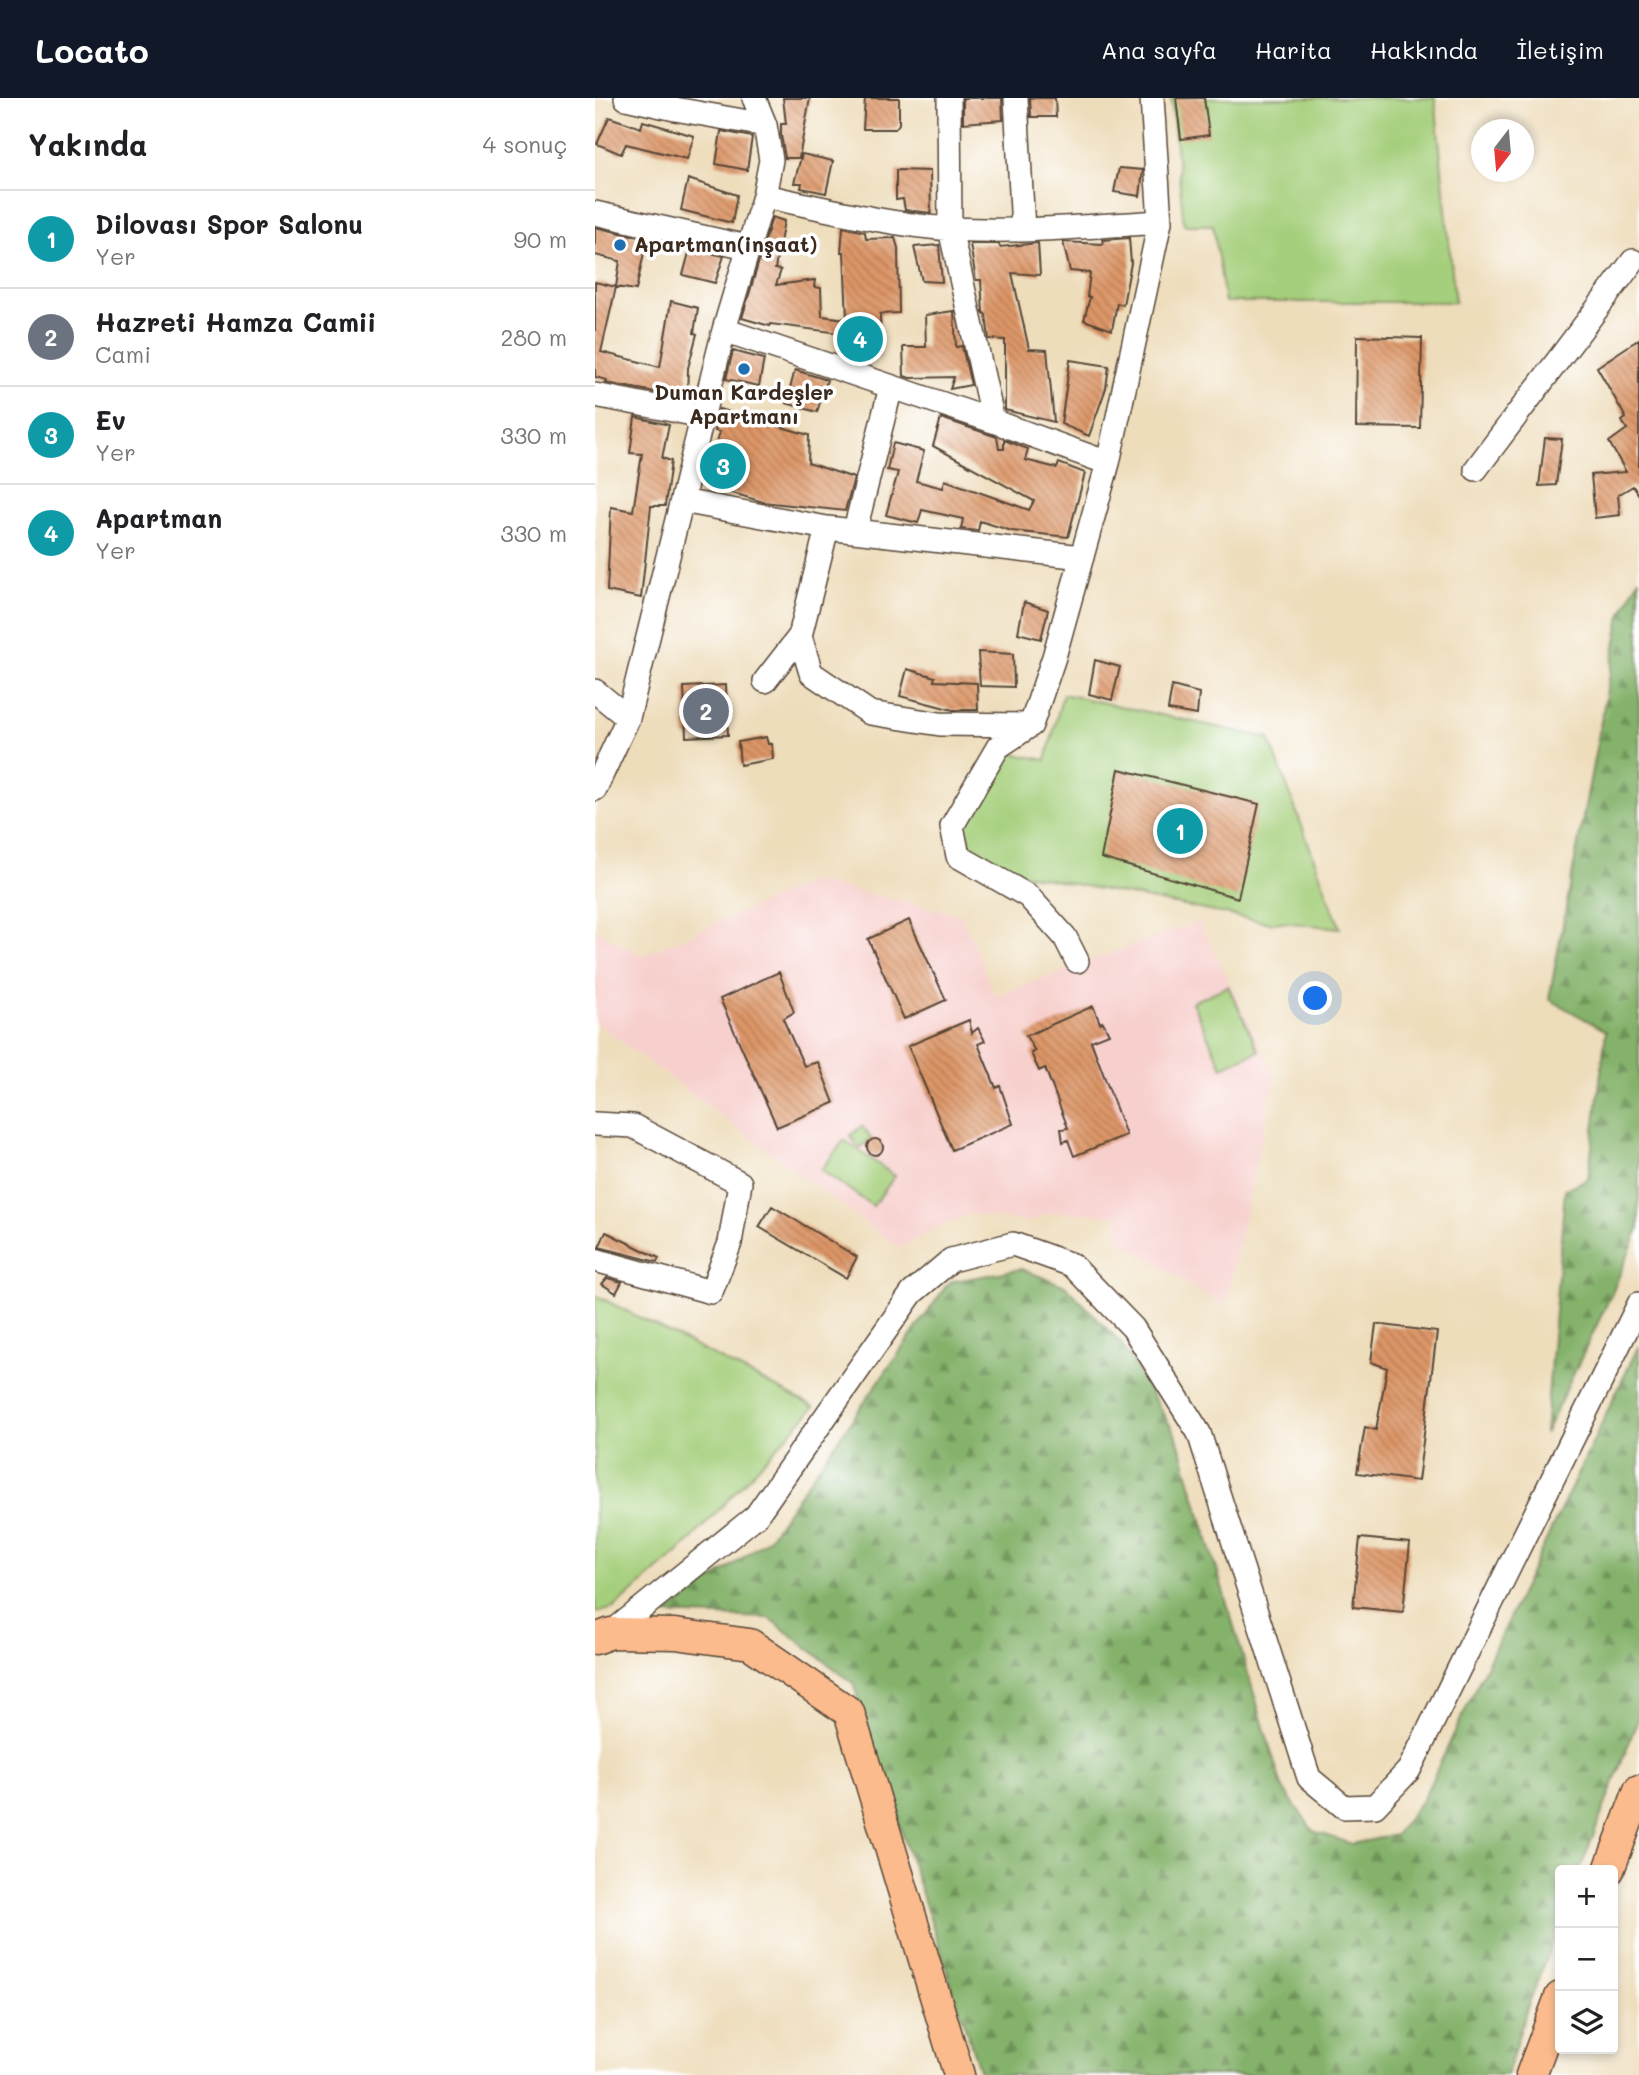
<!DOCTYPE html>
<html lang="tr">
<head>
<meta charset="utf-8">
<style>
  :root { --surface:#fff; --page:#f6f6f6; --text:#202124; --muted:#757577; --line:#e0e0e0; --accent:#111827 }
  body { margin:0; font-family:Mali,sans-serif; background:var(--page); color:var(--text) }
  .controls { position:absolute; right:21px; bottom:21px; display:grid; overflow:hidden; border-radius:7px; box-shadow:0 4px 10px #0003 }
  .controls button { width:63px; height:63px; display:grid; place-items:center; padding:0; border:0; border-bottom:2px solid var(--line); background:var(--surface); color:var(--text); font:35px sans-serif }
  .compass { position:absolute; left:876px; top:21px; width:63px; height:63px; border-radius:50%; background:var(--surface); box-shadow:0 4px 10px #0003; rotate:196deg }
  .you { position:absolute; left:721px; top:901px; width:24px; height:24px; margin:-18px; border:5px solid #fff; border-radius:50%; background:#1a73e8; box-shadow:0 0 0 10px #1a73e833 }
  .badge { display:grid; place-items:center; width:46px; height:46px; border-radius:50%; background:var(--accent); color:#fff; font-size:23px; font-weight:700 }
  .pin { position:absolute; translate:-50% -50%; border:4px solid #fff; box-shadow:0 2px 7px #0006 }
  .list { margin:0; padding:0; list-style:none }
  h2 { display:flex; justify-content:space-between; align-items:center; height:91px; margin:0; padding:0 28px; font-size:30px }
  h2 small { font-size:23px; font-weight:400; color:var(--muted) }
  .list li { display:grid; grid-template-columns:46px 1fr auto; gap:21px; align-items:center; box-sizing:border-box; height:98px; padding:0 28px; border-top:2px solid var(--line) }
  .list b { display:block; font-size:26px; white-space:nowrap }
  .list p { margin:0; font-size:23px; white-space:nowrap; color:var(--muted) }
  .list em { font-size:23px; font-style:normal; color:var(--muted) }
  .icon { flex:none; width:38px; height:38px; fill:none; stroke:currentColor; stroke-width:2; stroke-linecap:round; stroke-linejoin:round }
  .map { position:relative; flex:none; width:1044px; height:1977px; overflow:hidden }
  header { display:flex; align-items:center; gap:42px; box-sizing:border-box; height:98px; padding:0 35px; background:var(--accent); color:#fff }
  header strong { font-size:33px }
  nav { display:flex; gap:38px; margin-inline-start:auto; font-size:24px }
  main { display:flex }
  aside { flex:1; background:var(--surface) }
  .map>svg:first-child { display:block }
  .built { fill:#f7d0cd }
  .forest { fill:url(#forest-firs); stroke:#606e44; stroke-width:2 }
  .park { fill:#a5cf7b; stroke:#707c4c; stroke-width:2 }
  .building { fill:url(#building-back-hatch) }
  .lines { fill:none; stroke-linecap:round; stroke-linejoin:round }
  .minor-casing { stroke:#564536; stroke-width:26 }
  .major-casing { stroke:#564536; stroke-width:33 }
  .minor { stroke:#fff; stroke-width:23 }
  .major { stroke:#fbbb8d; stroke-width:30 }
  .poi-dot { fill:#1f6fb2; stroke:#fff; stroke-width:2.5 }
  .labels { text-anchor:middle; stroke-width:7; stroke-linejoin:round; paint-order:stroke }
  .poi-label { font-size:21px; font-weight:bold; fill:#3b2a1e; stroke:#fff; text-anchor:start }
</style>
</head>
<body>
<header>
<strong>Locato</strong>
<nav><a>Ana sayfa</a><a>Harita</a><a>Hakkında</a><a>İletişim</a></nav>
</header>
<main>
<aside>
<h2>Yakında<small>4 sonuç</small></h2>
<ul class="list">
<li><span class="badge" style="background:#0f9aa8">1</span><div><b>Dilovası Spor Salonu</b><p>Yer</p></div><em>90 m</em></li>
<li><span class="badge" style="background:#6b7280">2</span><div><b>Hazreti Hamza Camii</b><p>Cami</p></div><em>280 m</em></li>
<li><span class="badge" style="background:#0f9aa8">3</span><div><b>Ev</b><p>Yer</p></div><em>330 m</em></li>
<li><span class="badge" style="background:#0f9aa8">4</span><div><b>Apartman</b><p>Yer</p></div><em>330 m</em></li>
</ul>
</aside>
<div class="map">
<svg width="1044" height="1977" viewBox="0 0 1044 1977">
  <defs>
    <pattern id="forest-firs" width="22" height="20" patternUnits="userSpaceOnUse" patternTransform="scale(1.75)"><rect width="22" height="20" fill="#84b26b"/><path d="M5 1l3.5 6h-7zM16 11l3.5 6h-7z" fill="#6d9157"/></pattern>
    <pattern id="building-back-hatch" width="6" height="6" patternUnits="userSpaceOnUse" patternTransform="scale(1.75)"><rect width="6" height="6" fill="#dd9667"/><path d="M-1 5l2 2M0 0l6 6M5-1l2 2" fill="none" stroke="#b47b54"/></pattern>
  </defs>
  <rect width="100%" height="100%" fill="#fff"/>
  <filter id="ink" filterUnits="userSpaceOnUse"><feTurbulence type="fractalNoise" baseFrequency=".0143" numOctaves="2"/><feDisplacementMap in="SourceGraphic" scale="14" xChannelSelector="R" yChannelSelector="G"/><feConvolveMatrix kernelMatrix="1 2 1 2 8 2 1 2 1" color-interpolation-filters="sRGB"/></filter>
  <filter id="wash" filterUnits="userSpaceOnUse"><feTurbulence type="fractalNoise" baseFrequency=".00686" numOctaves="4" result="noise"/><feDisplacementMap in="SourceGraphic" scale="28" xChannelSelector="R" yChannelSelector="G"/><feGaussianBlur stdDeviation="1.57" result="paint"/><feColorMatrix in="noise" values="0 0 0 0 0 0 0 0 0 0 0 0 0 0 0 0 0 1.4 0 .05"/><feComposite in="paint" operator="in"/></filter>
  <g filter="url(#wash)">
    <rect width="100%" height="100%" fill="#edb"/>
    <path class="built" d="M 218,783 L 367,817 L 400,898 L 604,823 L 680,977 L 630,1209 L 526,1144 L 521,1117 L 458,1114 L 433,1124 L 375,1116 L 347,1127 L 304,1150 L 0,924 L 0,832 L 47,858 Z"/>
    <path class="forest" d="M 1044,480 L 1044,1130 L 1017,1195 L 950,1336 L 970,1091 L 993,1081 L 1011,933 L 954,901 L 1026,517 Z
      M 426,1171 L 471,1188 L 526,1245 L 582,1339 L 687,1689 L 718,1733 L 757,1746 L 800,1737 L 828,1701 L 1044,1247 L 1044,1619 L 985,1772 L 965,1772 L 965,1824 L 930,1916 L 912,1977 L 386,1977 L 258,1585 L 174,1520 L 71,1516 L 173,1441 L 354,1184 Z"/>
    <path class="park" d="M 576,0 L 840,0 L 860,204 L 630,204 L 618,127 L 589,127 Z
      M 468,596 L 674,640 L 745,830 L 686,824 L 675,825 L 409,772 L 379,755 L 368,729 L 414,655 L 451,662 Z
      M 633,888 L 664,953 L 627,969 L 597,904 Z
      M 267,1028 L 276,1040 L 265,1050 L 255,1038 Z
      M 249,1042 L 300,1078 L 278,1108 L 226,1072 Z
      M 0,1197 L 219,1309 L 91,1447 L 19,1510 L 0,1515 Z"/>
    <g id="blocks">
      <path class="building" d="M 188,0 L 215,0 L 204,60 L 190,60 L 186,37 L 186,26 L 191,26 Z
        M 270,0 L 304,0 L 304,26 L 300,31 L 268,31 Z
        M 368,0 L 407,0 L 408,22 L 368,25 Z
        M 435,0 L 460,0 L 461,19 L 436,19 Z
        M 581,0 L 609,0 L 614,37 L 586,41 Z
        M 14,19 L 46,30 L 48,23 L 99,38 L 92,61 L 31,46 L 26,56 L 2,46 Z
        M 126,33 L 157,39 L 152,72 L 121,66 Z
        M 207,56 L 238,63 L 231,95 L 206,90 L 207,85 L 199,85 Z
        M 524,70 L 548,72 L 545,98 L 519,94 Z
        M 301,72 L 335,73 L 336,115 L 310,112 L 308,101 L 301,102 Z
        M 93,81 L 142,97 L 137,125 L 86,112 Z
        M 177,119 L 189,123 L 180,171 L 186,172 L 181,187 L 220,182 L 219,189 L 226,190 L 227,218 L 252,221 L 249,154 L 246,154 L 248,129 L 270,134 L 271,141 L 300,140 L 303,150 L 304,215 L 285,216 L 286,258 L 266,263 L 242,256 L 245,235 L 176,226 L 175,228 L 147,220 Z
        M 0,129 L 52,141 L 41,192 L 21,189 L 25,163 L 0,157 Z
        M 534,140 L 536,165 L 528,207 L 522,205 L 517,232 L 489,222 L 495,199 L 492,199 L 495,175 L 475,173 L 468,144 L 508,146 L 508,142 Z
        M 443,145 L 445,177 L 417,175 L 434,251 L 452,252 L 459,324 L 410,312 L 410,242 L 394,241 L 391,217 L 388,214 L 386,182 L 381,182 L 375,146 L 404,146 L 405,149 Z
        M 344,147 L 347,184 L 327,183 L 319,149 Z
        M 95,151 L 129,158 L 120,185 L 88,177 Z
        M 0,184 L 21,189 L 6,254 L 65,269 L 76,203 L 103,210 L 99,235 L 102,236 L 93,270 L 92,298 L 62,289 L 60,294 L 11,285 L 12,282 L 0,279 Z
        M 359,213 L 361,249 L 367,248 L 376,287 L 355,291 L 359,279 L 315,280 L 309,278 L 308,249 L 331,249 L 330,217 Z
        M 762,238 L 827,240 L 825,330 L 761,329 Z
        M 1044,241 L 1044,397 L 1038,388 L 1023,397 L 1025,417 L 1000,420 L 996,377 L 1031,374 L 1014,344 L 1032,331 L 1027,323 L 1031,320 L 1002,269 Z
        M 138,253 L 169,261 L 164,288 L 131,281 Z
        M 475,262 L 514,268 L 511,290 L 494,338 L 466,326 Z
        M 200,272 L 232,282 L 222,314 L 191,305 Z
        M 124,311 L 214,337 L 213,365 L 259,380 L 250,413 L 168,404 L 107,386 L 125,334 L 120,333 Z
        M 40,319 L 74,327 L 67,360 L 76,363 L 70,408 L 56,408 L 46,500 L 12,493 L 16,409 L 38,413 L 47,356 L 35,355 Z
        M 346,320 L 402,339 L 404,351 L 409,351 L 409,342 L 433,351 L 430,362 L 462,370 L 464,365 L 490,375 L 473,439 L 417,433 L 385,423 L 383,433 L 366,431 L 368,421 L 327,412 L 323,425 L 291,417 L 303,374 L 292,372 L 298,345 L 329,353 L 321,383 L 348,390 L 350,382 L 434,412 L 439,403 L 338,348 Z
        M 950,340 L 967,341 L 961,387 L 944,388 Z
        M 429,504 L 453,512 L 446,541 L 423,535 Z
        M 383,554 L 418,556 L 419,589 L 385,588 Z
        M 500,562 L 525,569 L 517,602 L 494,596 Z
        M 312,571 L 340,579 L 339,583 L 382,585 L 383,612 L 358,612 L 305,598 Z
        M 131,587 L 133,637 L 91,639 L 89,589 Z
        M 577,588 L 604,595 L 602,617 L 573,612 Z
        M 171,639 L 173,646 L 177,646 L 178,661 L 145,667 L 143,644 Z
        M 524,671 L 664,706 L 643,800 L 506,760 Z
        M 314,822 L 351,902 L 309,921 L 273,841 Z
        M 184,874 L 199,914 L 188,921 L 209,968 L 223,964 L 239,1005 L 182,1029 L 125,901 Z
        M 498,908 L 505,925 L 508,924 L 514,936 L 496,943 L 531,1037 L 479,1058 L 473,1042 L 468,1044 L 466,1031 L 473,1030 L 450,970 L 444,973 L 436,955 L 440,953 L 431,938 Z
        M 374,922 L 377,935 L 383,930 L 390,943 L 383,946 L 401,990 L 405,988 L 418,1026 L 357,1052 L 313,948 Z
        M272 1049a8 8 0 1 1 16 0a8 8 0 1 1-16 0Z
        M 177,1108 L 262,1159 L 251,1180 L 164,1129 Z
        M 11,1134 L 64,1160 L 62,1164 L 4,1149 Z
        M 12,1180 L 27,1184 L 21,1195 L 7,1186 Z
        M 781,1226 L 842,1234 L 823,1383 L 762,1375 L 770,1329 L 781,1332 L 792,1270 L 776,1264 Z
        M 765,1440 L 815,1445 L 808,1514 L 758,1509 Z"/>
    </g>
  </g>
  <g filter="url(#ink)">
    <use href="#blocks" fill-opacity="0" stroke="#564536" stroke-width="2"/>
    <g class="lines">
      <defs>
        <path id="minor" d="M 31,0 L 80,11 L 170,27
          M 354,0 L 355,131 L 398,323
          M 421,0 L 428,132
          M 169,98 C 231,111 294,127 357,131 C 427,135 496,128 565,124
          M 0,115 L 152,149
          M 129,232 L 398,323 L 513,365
          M 0,297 L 108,318
          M 881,371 L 1038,163
          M 87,403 L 232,430 L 487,459
          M 260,432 L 296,289
          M 205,538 L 216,575 L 275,615 L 345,626 L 436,627 L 459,559 L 513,365 L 565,124 L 557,0
          M 170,583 L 205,538 L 232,430
          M 0,593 L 33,620
          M 436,627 L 403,649 L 357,728 L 363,758 L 433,798 L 470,839 L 482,863
          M 0,691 L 33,620 L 129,232 L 169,98 L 176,62 L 170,27 L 159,0
          M 0,1026 L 38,1028 L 145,1085 L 135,1145 L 116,1194 L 0,1162
          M 16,1535 L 161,1418 L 317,1195 L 356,1162 L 418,1146 L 477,1167 L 538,1230 L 604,1335 L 714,1680 L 749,1709 L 780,1708 L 814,1672 L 1044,1206"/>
        <path id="major" d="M 0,1541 L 16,1535 L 80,1536 L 155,1546 L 254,1614 L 364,1977
          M 1014,1772 L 1044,1692
          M 936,1977 L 965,1899"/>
      </defs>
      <use href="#minor" class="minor-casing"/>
      <use href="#major" class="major-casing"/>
      <use href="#minor" class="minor"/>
      <use href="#major" class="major"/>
    </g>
  </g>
  <g class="poi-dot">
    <circle cx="25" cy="147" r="7"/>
    <circle cx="149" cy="271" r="7"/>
  </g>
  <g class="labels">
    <g class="poi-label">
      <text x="39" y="154">Apartman(inşaat)</text>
      <text x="149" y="302" text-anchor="middle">Duman Kardeşler<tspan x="149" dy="24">Apartmanı</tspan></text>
    </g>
  </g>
</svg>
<div class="controls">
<button>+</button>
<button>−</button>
<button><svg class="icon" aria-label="layers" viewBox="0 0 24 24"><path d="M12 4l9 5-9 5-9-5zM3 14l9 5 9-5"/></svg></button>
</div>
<svg class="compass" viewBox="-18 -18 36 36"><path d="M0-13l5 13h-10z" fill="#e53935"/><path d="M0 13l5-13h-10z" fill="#757577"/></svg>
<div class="you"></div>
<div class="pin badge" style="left:585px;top:733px;background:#0f9aa8">1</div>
<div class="pin badge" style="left:111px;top:613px;background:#6b7280">2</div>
<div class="pin badge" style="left:128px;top:368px;background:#0f9aa8">3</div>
<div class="pin badge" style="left:265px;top:241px;background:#0f9aa8">4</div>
</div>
</main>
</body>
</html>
